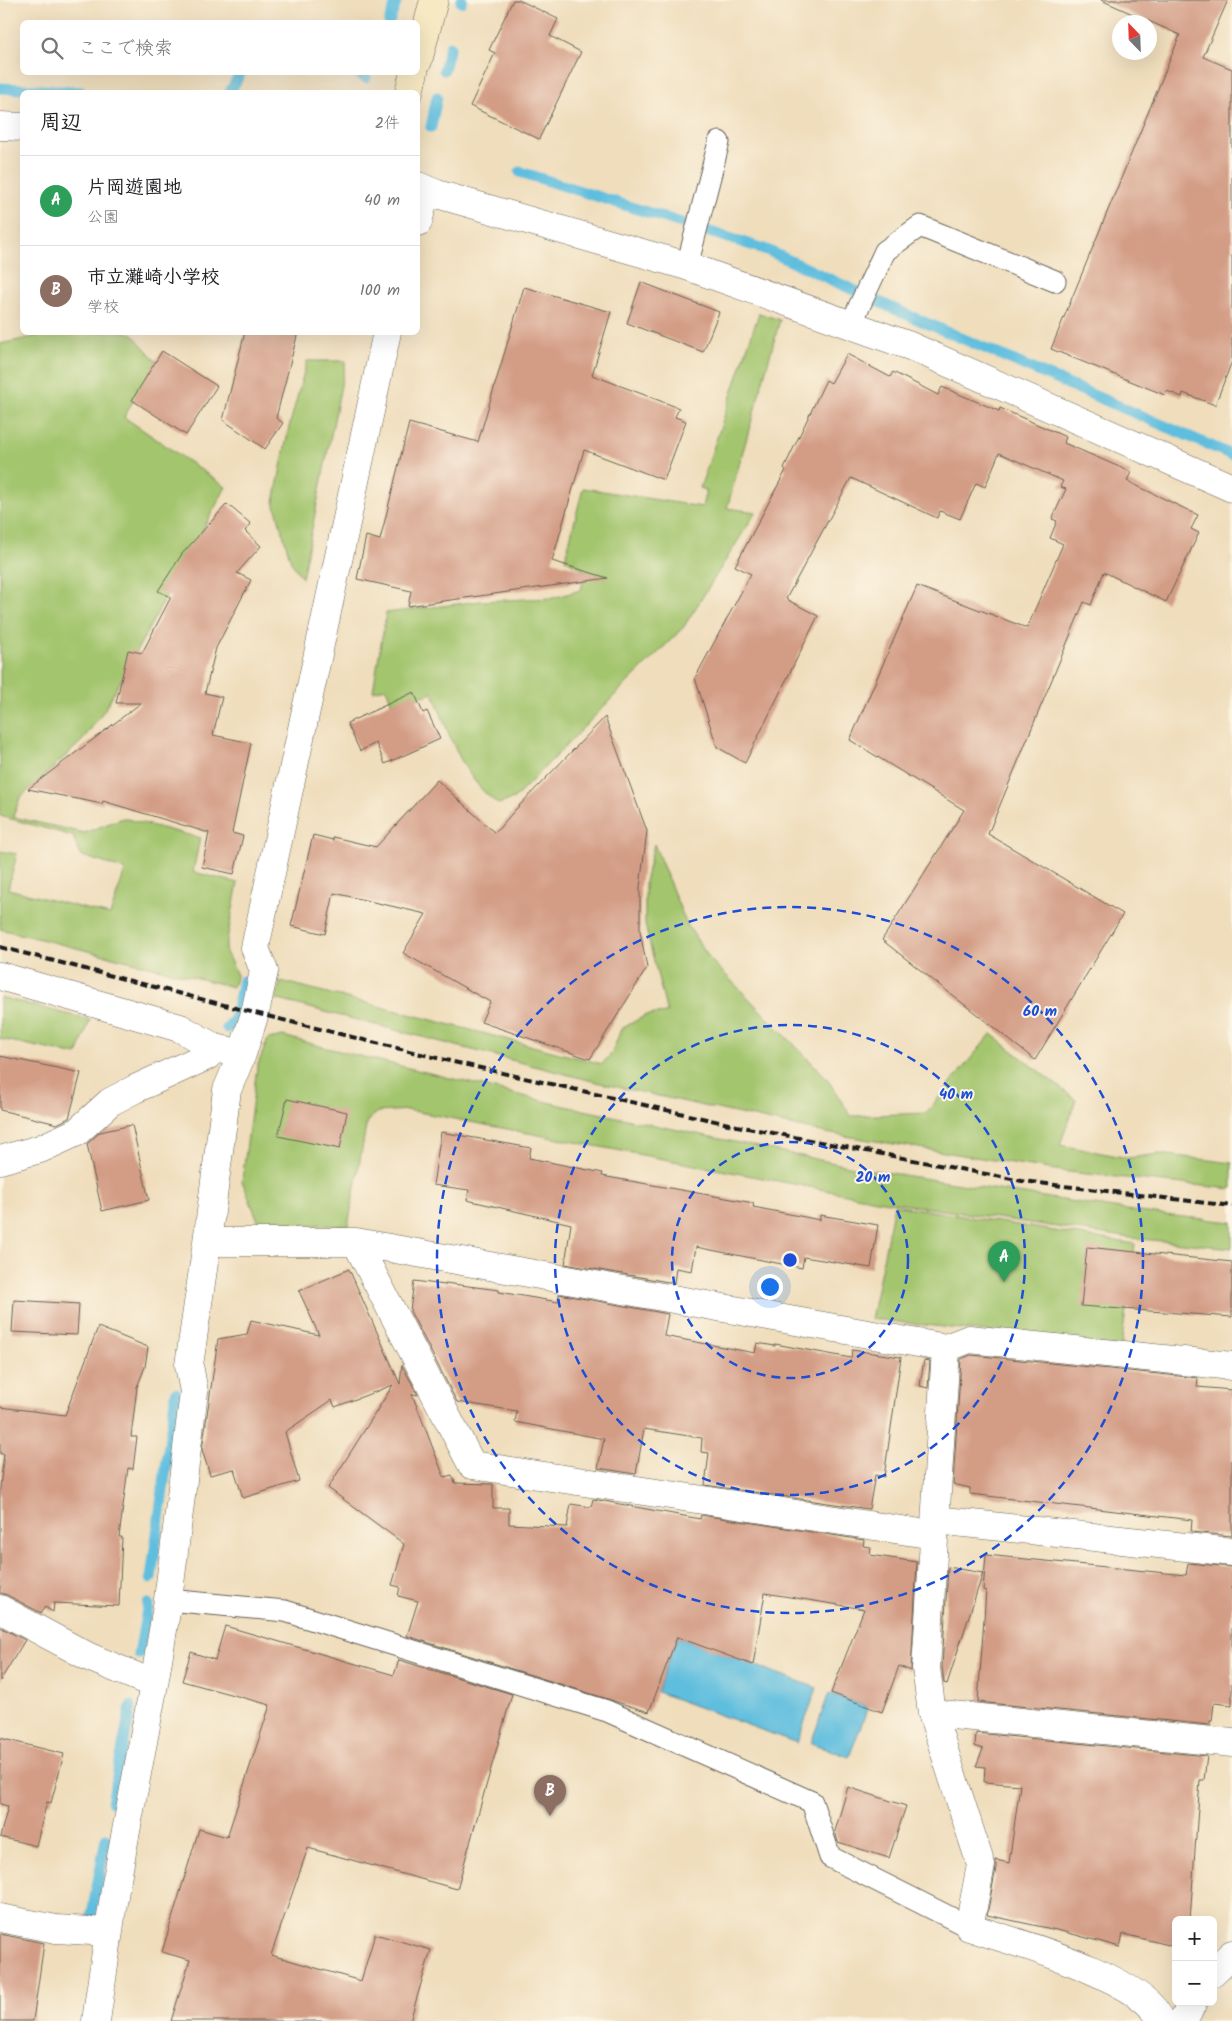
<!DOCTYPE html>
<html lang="ja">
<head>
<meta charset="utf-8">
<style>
  :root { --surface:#fff; --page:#f2f2f2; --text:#202124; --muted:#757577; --line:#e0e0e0; --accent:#1a73e8 }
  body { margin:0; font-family:Kalam,"Klee One",sans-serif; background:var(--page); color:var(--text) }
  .controls { position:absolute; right:15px; bottom:15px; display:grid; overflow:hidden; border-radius:8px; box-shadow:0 5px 20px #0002 }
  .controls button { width:45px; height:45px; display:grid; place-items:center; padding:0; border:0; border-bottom:1px solid var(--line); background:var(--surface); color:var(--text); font:25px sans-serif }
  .compass { position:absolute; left:1112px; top:15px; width:45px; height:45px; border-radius:50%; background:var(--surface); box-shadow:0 5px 20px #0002; rotate:337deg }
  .you { position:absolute; left:769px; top:1286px; width:18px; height:18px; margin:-12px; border:4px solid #fff; border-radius:50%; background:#1a73e8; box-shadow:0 0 0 8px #1a73e833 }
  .badge { display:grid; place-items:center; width:32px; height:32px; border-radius:50%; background:var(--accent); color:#fff; font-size:16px; font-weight:700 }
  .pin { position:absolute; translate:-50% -41px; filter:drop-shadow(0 1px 2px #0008) }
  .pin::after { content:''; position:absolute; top:26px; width:18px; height:15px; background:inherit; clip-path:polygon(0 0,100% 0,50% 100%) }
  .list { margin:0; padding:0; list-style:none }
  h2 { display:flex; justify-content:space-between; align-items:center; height:65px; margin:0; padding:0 20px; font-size:21px }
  h2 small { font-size:16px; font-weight:400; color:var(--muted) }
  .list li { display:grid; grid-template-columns:32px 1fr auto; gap:15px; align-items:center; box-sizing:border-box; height:90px; padding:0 20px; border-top:1px solid var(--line) }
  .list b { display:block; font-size:19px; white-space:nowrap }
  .list p { margin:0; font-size:16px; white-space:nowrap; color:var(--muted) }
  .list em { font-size:16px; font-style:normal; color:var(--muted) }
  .icon { flex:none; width:28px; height:28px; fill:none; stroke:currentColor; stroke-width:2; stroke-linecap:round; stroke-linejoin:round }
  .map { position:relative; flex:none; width:1232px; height:2021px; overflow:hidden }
  .search { position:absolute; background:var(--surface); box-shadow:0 5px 20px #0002; left:20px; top:20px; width:400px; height:55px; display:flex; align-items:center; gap:12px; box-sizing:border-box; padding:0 18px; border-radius:8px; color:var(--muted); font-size:19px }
  .panel { position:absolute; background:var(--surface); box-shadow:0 5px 20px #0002; left:20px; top:90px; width:400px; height:245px; border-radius:8px }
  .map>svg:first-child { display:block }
  .green { fill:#a3c56d; stroke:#607044 }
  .water { fill:#5fbede; stroke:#3e6d7d }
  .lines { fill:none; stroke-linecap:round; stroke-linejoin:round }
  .stream { stroke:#5fbede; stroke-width:11 }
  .building { fill:#d39c85 }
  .lane-casing { stroke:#666054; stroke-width:23 }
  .street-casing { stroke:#666054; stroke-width:29 }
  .secondary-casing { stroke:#666054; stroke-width:29 }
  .lane { stroke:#fff; stroke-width:21 }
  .street { stroke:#fff; stroke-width:28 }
  .secondary { stroke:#f7e9c3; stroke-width:28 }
  .rail { stroke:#1c1c1c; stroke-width:4; stroke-dasharray:8 4; stroke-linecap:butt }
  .ring { fill:none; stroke:#1d4ed8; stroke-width:2.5; stroke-dasharray:9 6 }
  .centre { fill:#1d4ed8; stroke:#fcf5e5; stroke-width:2.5 }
  .ring-label { font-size:15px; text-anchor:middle; font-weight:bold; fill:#1d4ed8; stroke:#fcf5e5; stroke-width:4; stroke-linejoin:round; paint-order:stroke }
</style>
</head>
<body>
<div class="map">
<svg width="1232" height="2021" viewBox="0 0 1232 2021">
  <rect width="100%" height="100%" fill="#fcf5e5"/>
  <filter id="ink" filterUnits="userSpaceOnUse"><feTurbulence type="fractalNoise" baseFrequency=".02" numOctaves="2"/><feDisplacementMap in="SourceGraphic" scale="10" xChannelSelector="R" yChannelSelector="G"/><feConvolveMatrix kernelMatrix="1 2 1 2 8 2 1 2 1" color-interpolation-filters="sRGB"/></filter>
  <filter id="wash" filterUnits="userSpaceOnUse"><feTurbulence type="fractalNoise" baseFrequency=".0096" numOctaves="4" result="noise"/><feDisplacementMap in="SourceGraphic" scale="20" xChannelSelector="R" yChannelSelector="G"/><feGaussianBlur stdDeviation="1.12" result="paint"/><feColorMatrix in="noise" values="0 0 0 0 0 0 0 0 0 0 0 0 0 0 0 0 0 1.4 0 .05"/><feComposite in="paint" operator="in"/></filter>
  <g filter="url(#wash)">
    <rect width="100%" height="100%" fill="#efddbb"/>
    <path class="green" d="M 759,313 L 780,320 L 727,508 L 756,512 L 683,628 L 620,690 L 514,799 L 498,804 C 461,777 449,733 433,693 L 392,705 L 386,688 L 373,691 L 386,613 L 481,601 L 553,598 L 581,590 L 585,571 L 565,559 L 583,488 L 702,507 L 706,490 L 700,488 Z
      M 128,332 L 132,334 L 156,361 L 124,417 L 226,487 L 105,709 L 82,741 L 20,798 L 13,817 L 84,833 L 123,818 L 200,838 L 193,872 L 238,883 L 225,950 L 237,975 L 233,987 L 0,929 L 0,851 L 17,854 L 8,889 L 110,915 L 125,870 L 80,855 L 73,836 L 0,816 L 0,344 L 52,333 Z
      M 307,361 L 346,361 L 302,578 L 291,562 L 274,502 L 289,427 Z
      M 654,844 L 686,923 L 710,959 L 826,1077 L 851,1116 L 926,1113 L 991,1034 L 1076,1100 L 1060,1145 L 1128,1158 L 1160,1154 L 1232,1163 L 1232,1189 L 1068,1172 L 826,1133 L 604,1084 L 275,999 L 281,981 L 602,1064 L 612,1053 L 621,1029 L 646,1015 L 667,1013 L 645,925 L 645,882 Z
      M 0,997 L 90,1020 L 77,1055 L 0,1039 Z
      M 283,1036 L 331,1049 L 560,1105 L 858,1168 L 1146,1213 L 1232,1222 L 1232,1248 L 1131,1238 L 882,1201 L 408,1110 L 378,1112 L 367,1121 L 348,1226 L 259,1223 L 242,1181 L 257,1067 L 268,1039 Z
      M 894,1205 L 1135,1244 L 1121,1347 L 871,1319 Z"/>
    <path class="water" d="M 677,1637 L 817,1688 L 797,1743 L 657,1692 Z
      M 829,1693 L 868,1707 L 849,1757 L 811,1743 Z"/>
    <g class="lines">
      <path class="stream" d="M 461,2 L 462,0
        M 389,22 L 397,0
        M 444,70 L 450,46
        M 356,72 L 366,78
        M 0,88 L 81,92
        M 230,92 L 241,72
        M 431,127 L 437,97
        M 520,172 L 767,250 L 901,312 L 1232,455
        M 227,1028 L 235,1019 L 243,981
        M 151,1578 L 176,1393
        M 139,1654 L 148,1604
        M 112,1802 L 131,1706
        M 91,1919 L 106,1838"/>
    </g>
    <g id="blocks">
      <path class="building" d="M 513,0 L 519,0 L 558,19 L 550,36 L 581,52 L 539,139 L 470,106 L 495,53 L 489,50 Z
        M 1101,0 L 1228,0 L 1203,57 L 1232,69 L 1232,361 L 1215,405 L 1183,393 L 1182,397 L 1167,391 L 1165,395 L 1051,349 L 1180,35 Z
        M 641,282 L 719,312 L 703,352 L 627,323 Z
        M 524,287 L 611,312 L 592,375 L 679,408 L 675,417 L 686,421 L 664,480 L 584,450 L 552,561 L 608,578 L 408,606 L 411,591 L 357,579 L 366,536 L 380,540 L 409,423 L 478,442 Z
        M 245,332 L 298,332 L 276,418 L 283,423 L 265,449 L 223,420 Z
        M 162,351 L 217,386 L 186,435 L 132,400 Z
        M 847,354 L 890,377 L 893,372 L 938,395 L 942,387 L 999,411 L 1000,408 L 1066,437 L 1064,443 L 1131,472 L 1127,481 L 1198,515 L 1191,529 L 1199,533 L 1166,602 L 1104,572 L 1091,605 L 1084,602 L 988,834 L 1123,914 L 1035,1060 L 882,940 L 964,810 L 850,740 L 917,586 L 1027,628 L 1063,544 L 1050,538 L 1057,521 L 1052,519 L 1066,489 L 1060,487 L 1063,481 L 999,453 L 985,487 L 976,483 L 960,519 L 940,511 L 937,518 L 851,478 L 786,599 L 818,616 L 745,763 L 717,747 L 695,678 L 751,574 L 735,566 L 786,470 L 784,468 L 826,380 L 831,383 Z
        M 227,504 L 251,524 L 245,531 L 261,546 L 237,573 L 251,580 L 216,648 L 205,693 L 222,697 L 213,735 L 251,743 L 232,833 L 243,836 L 234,874 L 202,867 L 209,833 L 103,801 L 102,804 L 28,789 L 141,703 L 116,703 L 128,650 L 142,653 L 171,597 L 158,591 L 182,554 Z
        M 414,692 L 423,713 L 427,711 L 440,739 L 385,764 L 376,743 L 360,751 L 347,723 Z
        M 605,717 L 647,831 L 640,887 L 640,931 L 647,968 L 590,1059 L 481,1022 L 490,1002 L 403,953 L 426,914 L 334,893 L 325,934 L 291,926 L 313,835 L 333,840 L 333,837 L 376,847 L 437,780 L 495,833 L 515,810 Z
        M 0,1056 L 81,1073 L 69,1118 L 57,1124 L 0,1110 Z
        M 287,1099 L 347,1112 L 340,1149 L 278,1136 Z
        M 132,1125 L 149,1200 L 102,1211 L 87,1144 L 100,1132 Z
        M 441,1132 L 531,1148 L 529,1158 L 603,1173 L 602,1176 L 754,1203 L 753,1207 L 820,1220 L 820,1215 L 878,1225 L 871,1268 L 804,1257 L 802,1268 L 696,1247 L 692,1271 L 676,1268 L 674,1283 L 565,1264 L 571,1224 L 467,1200 L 469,1190 L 433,1185 Z
        M 1087,1247 L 1232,1262 L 1232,1317 L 1081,1306 Z
        M 349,1269 L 400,1384 L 402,1365 L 418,1395 L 412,1394 L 444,1477 L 452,1475 L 455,1483 L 493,1484 L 493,1508 L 509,1508 L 509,1524 L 567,1527 L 571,1504 L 591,1507 L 593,1499 L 700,1519 L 701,1515 L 864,1540 L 863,1546 L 871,1547 L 870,1555 L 917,1562 L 911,1671 L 899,1666 L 882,1712 L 831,1693 L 864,1609 L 765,1593 L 753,1665 L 677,1637 L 649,1712 L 407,1636 L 418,1601 L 398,1596 L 400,1587 L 392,1585 L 404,1544 L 328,1488 L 393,1385 L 335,1407 L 332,1400 L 285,1432 L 299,1481 L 243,1498 L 234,1469 L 210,1475 L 202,1450 L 218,1339 L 247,1334 L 251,1320 L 319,1335 L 299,1291 Z
        M 414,1281 L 445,1285 L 445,1283 L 499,1290 L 499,1292 L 558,1302 L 559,1294 L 668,1314 L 664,1336 L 755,1353 L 757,1343 L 775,1346 L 775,1344 L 851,1358 L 852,1350 L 901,1357 L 884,1477 L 875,1475 L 869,1509 L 705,1485 L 709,1453 L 701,1452 L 702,1438 L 644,1429 L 636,1474 L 598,1468 L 604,1439 L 515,1422 L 517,1411 L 457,1402 L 410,1311 Z
        M 14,1300 L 79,1304 L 77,1335 L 12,1332 Z
        M 98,1327 L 148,1347 L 145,1367 L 137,1387 L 131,1437 L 137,1437 L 133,1469 L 128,1468 L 119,1537 L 122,1537 L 119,1606 L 54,1603 L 53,1612 L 45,1607 L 41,1613 L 7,1595 L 0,1593 L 0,1487 L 4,1454 L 0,1454 L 0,1407 L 65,1415 Z
        M 971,1355 L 1198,1378 L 1197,1387 L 1232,1390 L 1232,1536 L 1191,1532 L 1192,1520 L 970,1494 L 970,1488 L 953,1484 L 961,1359 Z
        M 924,1360 L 930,1361 L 928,1388 L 920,1386 Z
        M 986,1555 L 1186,1575 L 1188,1563 L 1232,1567 L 1232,1705 L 1214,1703 L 1212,1721 L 1210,1721 L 1210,1725 L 978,1702 L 986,1591 L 983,1590 Z
        M 948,1567 L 983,1573 L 947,1684 L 944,1683 L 942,1667 Z
        M 225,1626 L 394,1675 L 399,1660 L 512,1694 L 457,1889 L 308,1848 L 271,1955 L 361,1981 L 375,1934 L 431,1950 L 410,2021 L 171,2021 L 190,1960 L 162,1952 L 199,1829 L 227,1837 L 270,1705 L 182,1681 L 191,1652 L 215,1660 Z
        M 0,1627 L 25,1640 L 0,1681 Z
        M 976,1733 L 1207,1756 L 1204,1780 L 1200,1780 L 1190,1920 L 1176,1920 L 1176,1934 L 1173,1946 L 1123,1934 L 1120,1947 L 1061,1931 L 987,1915 L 996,1868 L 996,1860 L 1009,1863 L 1020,1785 L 984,1782 L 985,1767 L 976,1766 L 983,1749 L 975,1746 Z
        M 0,1738 L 64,1754 L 51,1803 L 47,1802 L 36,1846 L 0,1837 L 8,1806 L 0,1804 Z
        M 848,1787 L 906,1806 L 889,1858 L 838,1842 L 835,1831 Z
        M 0,1934 L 44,1943 L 33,2021 L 0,2021 Z"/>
    </g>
  </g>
  <g filter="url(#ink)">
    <use href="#blocks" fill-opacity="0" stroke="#666054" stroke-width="1"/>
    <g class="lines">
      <defs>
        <path id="lane" d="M 687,266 L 719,142
          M 851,324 L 885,251 L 920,226 L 1055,281
          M 168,1600 L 285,1611 L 607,1711 L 812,1802 L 830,1857 L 969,1927"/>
        <path id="street" d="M 0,126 L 22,127
          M 418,186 L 437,194 L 687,266 L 910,346 L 1232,488
          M 418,222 L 426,191
          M 0,976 L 180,1028 L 215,1048 L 242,1054
          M 0,1160 L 40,1149 L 77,1132 L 110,1102 L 135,1089 L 207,1056 L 215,1048
          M 207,1242 L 356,1242 L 946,1348 L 926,1668 L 932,1713 L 981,1865 L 969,1927 C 1011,1941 1146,1978 1161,2021
          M 356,1242 L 472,1465 L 934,1535
          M 946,1348 L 969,1339 L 1232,1366
          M 936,1520 L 1232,1552
          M 0,1609 L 89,1657 L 154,1684
          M 932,1713 L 1232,1743
          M 0,1918 L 56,1929 L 109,1932
          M 1213,1972 L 1232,1954
          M 96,2021 L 115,1889 L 154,1684 L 168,1600 L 194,1392 L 189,1365 L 207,1242 L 227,1090 L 242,1054 L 255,1013 L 264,971 L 255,948 L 387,332
          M 1183,2021 L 1193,2002"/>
        <path id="secondary" d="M 418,61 L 434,0
          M 409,92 L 414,72"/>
      </defs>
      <use href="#lane" class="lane-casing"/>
      <use href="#street" class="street-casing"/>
      <use href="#secondary" class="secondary-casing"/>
      <use href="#lane" class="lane"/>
      <use href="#street" class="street"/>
      <use href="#secondary" class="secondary"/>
      <path class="rail" d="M 0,947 L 255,1013 L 445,1060 L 737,1126 L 1022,1181 L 1232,1206"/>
    </g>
  </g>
  <g class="ring">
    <circle cx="790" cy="1260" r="118"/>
    <circle cx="790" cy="1260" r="235"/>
    <circle cx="790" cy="1260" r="353"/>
  </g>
  <circle cx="790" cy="1260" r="8" class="centre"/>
  <g class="ring-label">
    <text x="1040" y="1016">60 m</text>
    <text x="956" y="1099">40 m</text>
    <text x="873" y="1182">20 m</text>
  </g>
</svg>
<div class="controls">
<button>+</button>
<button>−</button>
</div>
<svg class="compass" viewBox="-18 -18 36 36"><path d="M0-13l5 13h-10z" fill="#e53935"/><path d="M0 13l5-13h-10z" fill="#757577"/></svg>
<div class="you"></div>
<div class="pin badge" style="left:1004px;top:1282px;background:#2e9e5b">A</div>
<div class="pin badge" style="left:550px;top:1816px;background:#8d6e63">B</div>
<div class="search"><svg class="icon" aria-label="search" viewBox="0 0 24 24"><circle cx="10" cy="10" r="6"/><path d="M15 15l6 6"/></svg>ここで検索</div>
<section class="panel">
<h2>周辺<small>2件</small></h2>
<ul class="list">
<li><span class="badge" style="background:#2e9e5b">A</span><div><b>片岡遊園地</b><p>公園</p></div><em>40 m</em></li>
<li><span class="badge" style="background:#8d6e63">B</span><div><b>市立灘崎小学校</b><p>学校</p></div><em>100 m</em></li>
</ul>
</section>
</div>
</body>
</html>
